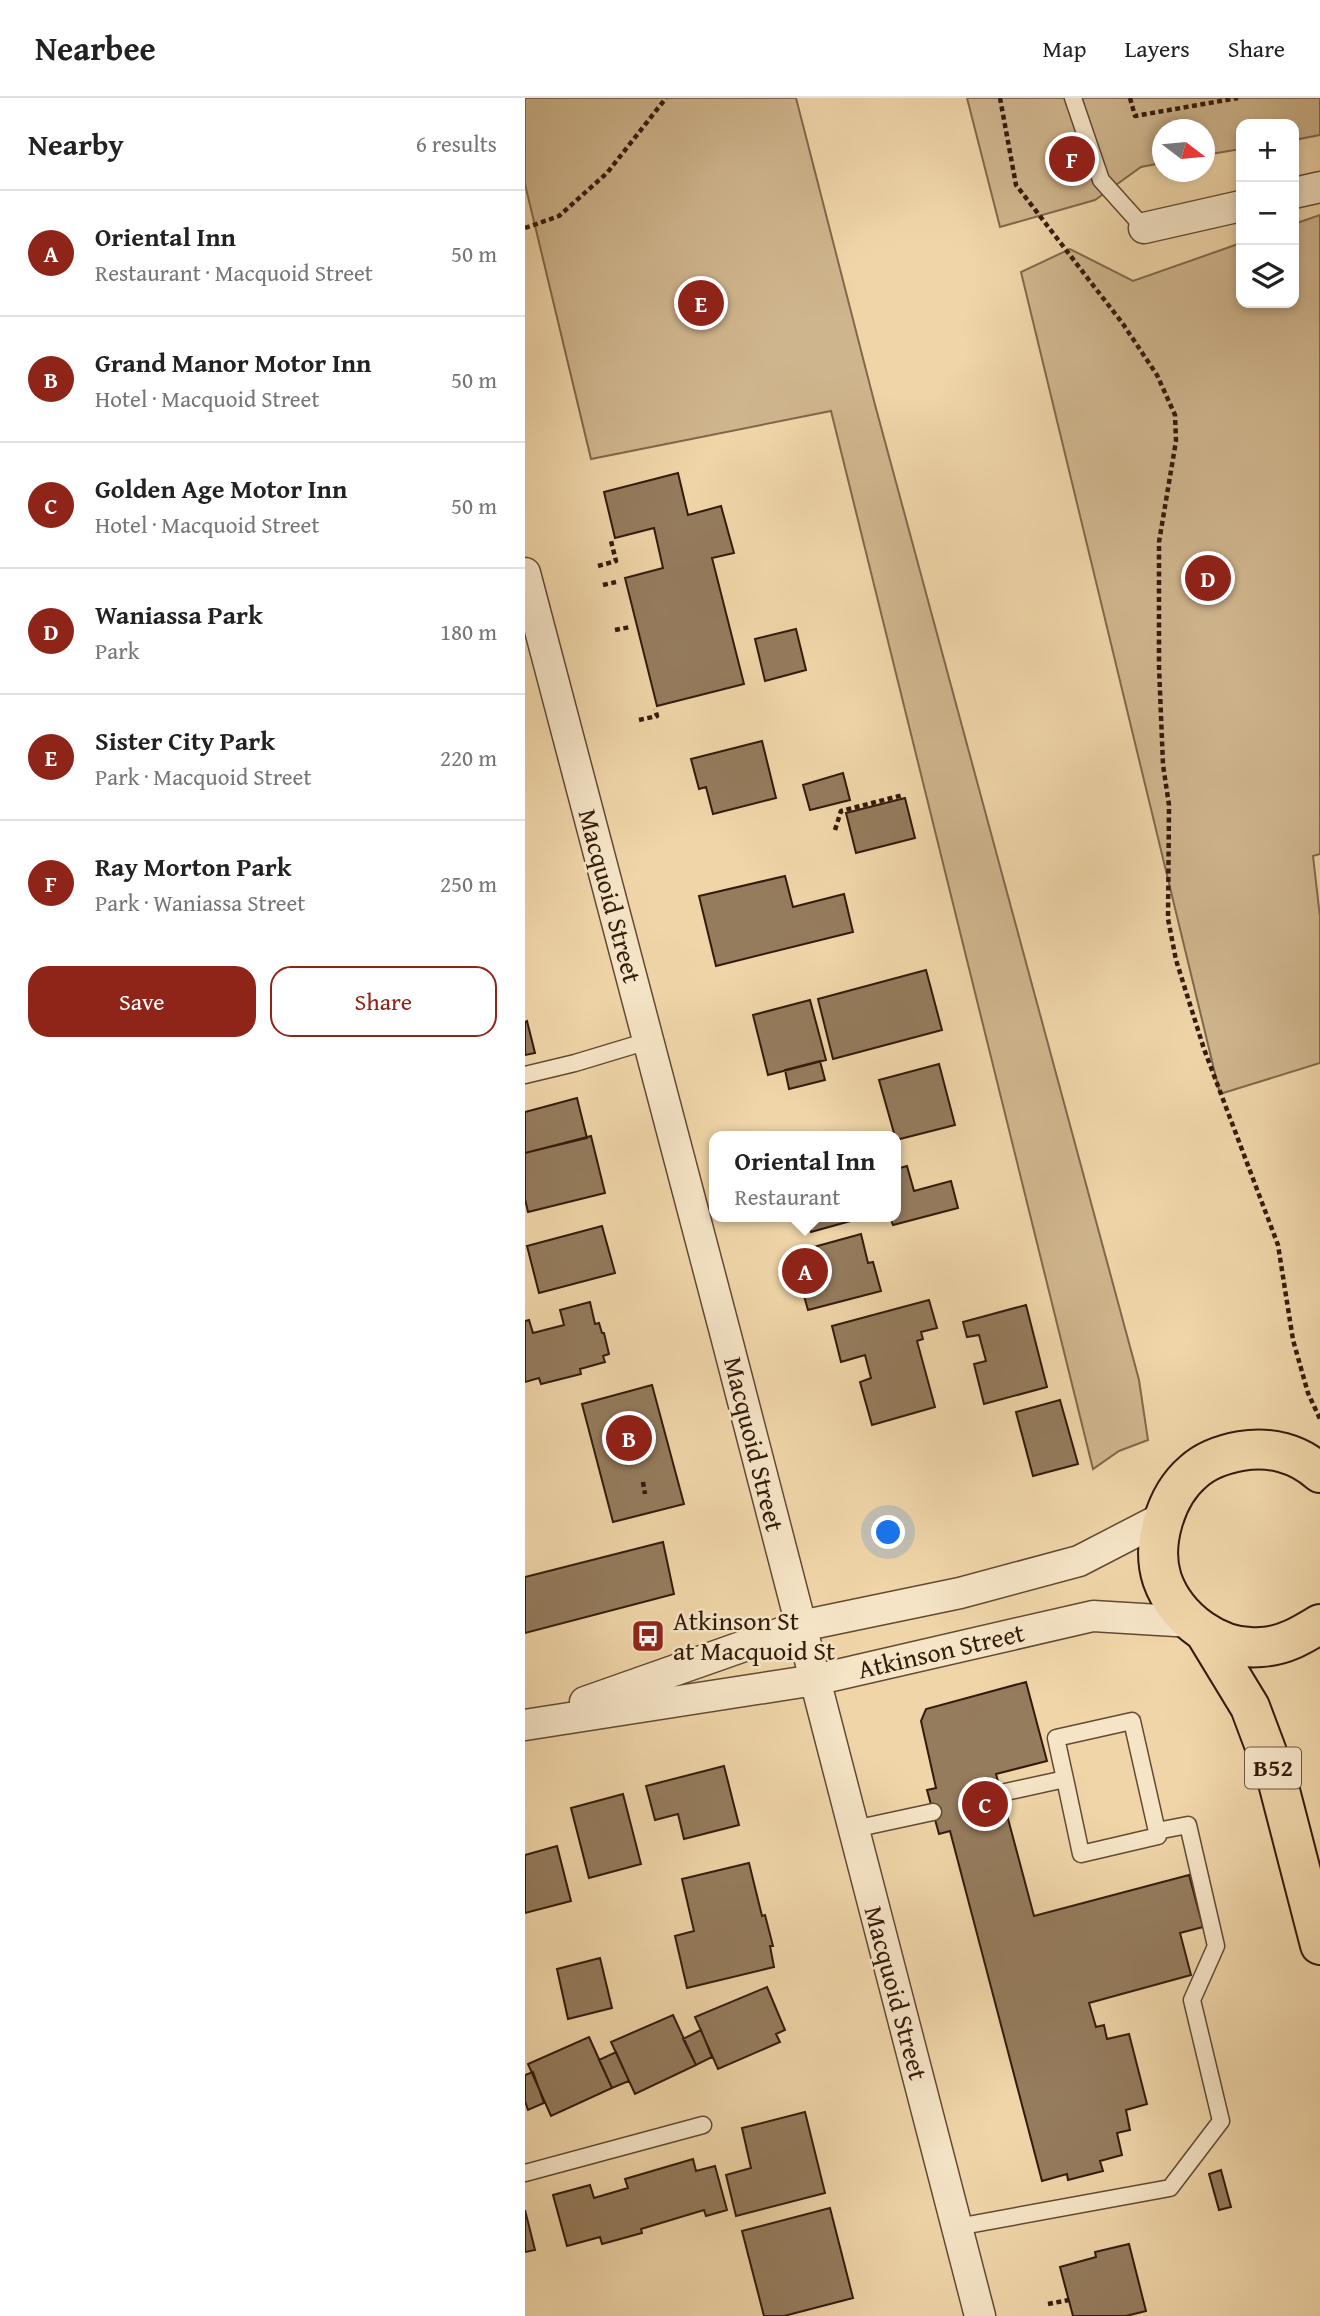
<!DOCTYPE html>
<html lang="en">
<head>
<meta charset="utf-8">
<style>
  :root { --surface:#fff; --page:#f2f2f2; --text:#222; --muted:#767676; --line:#e0e0e0; --accent:#8f2418 }
  body { margin:0; font-family:"Gentium Book Plus",serif; background:var(--page); color:var(--text) }
  .controls { position:absolute; right:21px; top:21px; display:grid; overflow:hidden; border-radius:14px; box-shadow:0 4px 10px #0003 }
  .controls button { width:63px; height:63px; display:grid; place-items:center; padding:0; border:0; border-bottom:2px solid var(--line); background:var(--surface); color:var(--text); font:35px sans-serif }
  .compass { position:absolute; left:627px; top:21px; width:63px; height:63px; border-radius:50%; background:var(--surface); box-shadow:0 4px 10px #0003; rotate:106deg }
  .you { position:absolute; left:364px; top:1435px; width:24px; height:24px; margin:-18px; border:5px solid #fff; border-radius:50%; background:#1a73e8; box-shadow:0 0 0 10px #1a73e833 }
  .badge { display:grid; place-items:center; width:46px; height:46px; border-radius:50%; background:var(--accent); color:#fff; font-size:23px; font-weight:700 }
  .pin { position:absolute; translate:-50% -50%; border:4px solid #fff; box-shadow:0 2px 7px #0006 }
  .popup { position:absolute; left:184px; top:1033px; width:192px; height:91px; box-sizing:border-box; display:grid; place-content:center; border-radius:14px; background:var(--surface); filter:drop-shadow(0 2px 5px #0005); font-size:23px; white-space:nowrap; color:var(--muted) }
  .popup b { font-size:26px; color:var(--text) }
  .popup::after { content:''; position:absolute; left:50%; top:100%; margin-left:-14px; border:14px solid transparent; border-top-color:var(--surface) }
  .list { margin:0; padding:0; list-style:none }
  h2 { display:flex; justify-content:space-between; align-items:center; height:91px; margin:0; padding:0 28px; font-size:30px }
  h2 small { font-size:23px; font-weight:400; color:var(--muted) }
  .list li { display:grid; grid-template-columns:46px 1fr auto; gap:21px; align-items:center; box-sizing:border-box; height:126px; padding:0 28px; border-top:2px solid var(--line) }
  .list b { display:block; font-size:26px; white-space:nowrap }
  .list p { margin:0; font-size:23px; white-space:nowrap; color:var(--muted) }
  .list em { font-size:23px; font-style:normal; color:var(--muted) }
  .actions { display:flex; gap:14px; padding:21px 28px }
  .actions a { flex:1; padding:16px 0; border:2px solid var(--accent); border-radius:21px; text-align:center; font-size:24px; color:var(--accent) }
  .actions .main { background:var(--accent); color:#fff }
  .icon { flex:none; width:38px; height:38px; fill:none; stroke:currentColor; stroke-width:2; stroke-linecap:round; stroke-linejoin:round }
  .map { position:relative; flex:none; width:795px; height:2218px; overflow:hidden }
  header { display:flex; align-items:center; gap:42px; box-sizing:border-box; height:98px; padding:0 35px; background:var(--surface); border-bottom:2px solid var(--line) }
  header strong { font-size:33px }
  nav { display:flex; gap:38px; margin-inline-start:auto; font-size:24px }
  main { display:flex }
  aside { flex:1; background:var(--surface) }
  .map>svg:first-child { display:block }
  .green { fill:#cfb58d; stroke:#81684c; stroke-width:2 }
  .building { fill:#957c5d; stroke:#331b0c; stroke-width:2 }
  .lines { fill:none; stroke-linecap:round; stroke-linejoin:round }
  .lane-casing { stroke:#624a33; stroke-width:19 }
  .street-casing { stroke:#624a33; stroke-width:33 }
  .highway-casing { stroke:#331b0c; stroke-width:42 }
  .path { stroke:#331b0c; stroke-width:4.5; stroke-dasharray:5 3.5; stroke-linecap:butt }
  .lane { stroke:#f5e4c6; stroke-width:16 }
  .street { stroke:#f5e4c6; stroke-width:30 }
  .highway { stroke:#efd5a8; stroke-width:38 }
  .labels { text-anchor:middle; stroke-width:5; stroke-linejoin:round; paint-order:stroke }
  .shield { fill:#f5e4c6; stroke:#6d5744; stroke-width:2 }
  .shield-label { font-size:24px; font-weight:bold; fill:#331b0c }
  .street-label { font-size:26px; fill:#331b0c; stroke:#f5e4c6 }
  .poi-label { font-size:26px; fill:#331b0c; stroke:#f5e4c6; text-anchor:start }
</style>
</head>
<body>
<header>
<strong>Nearbee</strong>
<nav><a>Map</a><a>Layers</a><a>Share</a></nav>
</header>
<main>
<aside>
<h2>Nearby<small>6 results</small></h2>
<ul class="list">
<li><span class="badge">A</span><div><b>Oriental Inn</b><p>Restaurant · Macquoid Street</p></div><em>50 m</em></li>
<li><span class="badge">B</span><div><b>Grand Manor Motor Inn</b><p>Hotel · Macquoid Street</p></div><em>50 m</em></li>
<li><span class="badge">C</span><div><b>Golden Age Motor Inn</b><p>Hotel · Macquoid Street</p></div><em>50 m</em></li>
<li><span class="badge">D</span><div><b>Waniassa Park</b><p>Park</p></div><em>180 m</em></li>
<li><span class="badge">E</span><div><b>Sister City Park</b><p>Park · Macquoid Street</p></div><em>220 m</em></li>
<li><span class="badge">F</span><div><b>Ray Morton Park</b><p>Park · Waniassa Street</p></div><em>250 m</em></li>
</ul>
<div class="actions"><a class="main">Save</a><a>Share</a></div>
</aside>
<div class="map">
<svg width="795" height="2218" viewBox="0 0 795 2218">
  <rect width="100%" height="100%" fill="#efd5a8"/>
  <filter id="stains"><feTurbulence type="fractalNoise" baseFrequency=".00286" numOctaves="4"/><feColorMatrix values="0 0 0 0 .2 0 0 0 0 .09 0 0 0 0 .02 0 0 0 .5 -.17"/></filter>
  <radialGradient id="worn" r=".72"><stop offset=".6" stop-color="#630" stop-opacity="0"/><stop offset="1" stop-color="#630" stop-opacity=".3"/></radialGradient>
  <path class="green" d="M 0,0 L 271,0 L 349,303 L 614,1282 L 623,1342 L 594,1353 L 568,1371 L 306,313 L 66,361 L 0,86 Z
    M 442,0 L 795,0 L 795,37 L 769,42 L 769,26 L 716,26 L 716,51 L 680,57 L 680,32 L 638,32 L 637,65 L 616,69 L 570,102 L 475,129 Z
    M 795,117 L 795,756 L 788,758 L 795,819 L 795,965 L 695,996 L 496,174 L 545,151 L 608,183 L 716,145 L 716,205 L 769,205 L 769,126 Z"/>
  <path class="building" d="M 153,375 L 163,417 L 196,408 L 209,455 L 187,460 L 219,586 L 132,608 L 100,480 L 138,470 L 129,430 L 90,440 L 79,394 Z
    M 271,531 L 281,572 L 240,583 L 230,541 Z
    M 237,643 L 251,700 L 188,716 L 181,689 L 174,691 L 166,661 Z
    M 318,675 L 325,702 L 285,712 L 278,687 Z
    M 380,700 L 390,740 L 331,755 L 321,715 Z
    M 260,778 L 268,809 L 319,796 L 328,834 L 191,868 L 174,798 Z
    M 401,872 L 417,932 L 308,961 L 293,901 Z
    M 285,902 L 301,962 L 243,977 L 228,917 Z
    M 2,923 L 10,955 L 0,957 L 0,924 Z
    M 295,963 L 300,982 L 264,991 L 260,972 Z
    M 414,966 L 430,1027 L 371,1042 L 354,982 Z
    M 52,1000 L 62,1040 L 0,1055 L 0,1014 Z
    M 66,1038 L 80,1095 L 3,1114 L 0,1101 L 0,1055 Z
    M 382,1068 L 389,1093 L 426,1083 L 433,1110 L 368,1127 L 365,1119 L 371,1119 L 371,1071 Z
    M 282,1119 L 340,1119 L 286,1134 Z
    M 77,1128 L 90,1175 L 14,1195 L 2,1148 Z
    M 336,1136 L 343,1165 L 348,1164 L 356,1193 L 283,1212 L 267,1155 Z
    M 404,1202 L 412,1230 L 396,1234 L 398,1241 L 392,1243 L 410,1309 L 347,1327 L 335,1284 L 346,1280 L 340,1257 L 316,1264 L 307,1228 Z
    M 65,1204 L 70,1226 L 74,1225 L 77,1235 L 79,1235 L 84,1256 L 78,1258 L 80,1264 L 55,1271 L 56,1276 L 16,1286 L 14,1280 L 0,1284 L 0,1223 L 4,1222 L 8,1235 L 39,1227 L 35,1212 Z
    M 501,1207 L 522,1289 L 459,1306 L 449,1266 L 461,1263 L 454,1237 L 442,1239 L 438,1224 Z
    M 127,1287 L 159,1406 L 88,1424 L 57,1306 Z
    M 535,1302 L 553,1366 L 508,1378 L 491,1314 Z
    M 138,1444 L 149,1496 L 0,1535 L 0,1479 Z
    M 501,1584 L 522,1663 L 471,1676 L 509,1818 L 664,1777 L 678,1829 L 655,1835 L 666,1877 L 564,1905 L 571,1929 L 579,1927 L 582,1941 L 604,1936 L 622,2006 L 601,2012 L 605,2032 L 592,2035 L 597,2057 L 575,2063 L 578,2073 L 543,2082 L 542,2076 L 517,2083 L 425,1733 L 414,1736 L 402,1692 L 411,1690 L 396,1623 L 401,1611 Z
    M 199,1668 L 214,1727 L 159,1741 L 153,1716 L 130,1722 L 121,1688 Z
    M 98,1696 L 116,1766 L 64,1780 L 46,1710 Z
    M 32,1748 L 46,1803 L 0,1815 L 0,1757 Z
    M 224,1765 L 237,1818 L 240,1817 L 248,1848 L 245,1848 L 249,1869 L 162,1890 L 150,1838 L 169,1833 L 157,1781 Z
    M 75,1860 L 87,1910 L 43,1921 L 32,1871 Z
    M 242,1889 L 260,1932 L 251,1936 L 255,1944 L 193,1971 L 170,1919 Z
    M 148,1917 L 171,1967 L 110,1996 L 86,1944 Z
    M 176,1932 L 187,1959 L 171,1967 L 158,1941 Z
    M 64,1939 L 87,1990 L 26,2018 L 3,1966 Z
    M 91,1954 L 104,1983 L 87,1990 L 74,1962 Z
    M 8,1974 L 19,2005 L 3,2012 L 0,2003 L 0,1977 Z
    M 280,2014 L 300,2095 L 211,2118 L 201,2077 L 226,2070 L 217,2030 Z
    M 168,2061 L 171,2073 L 190,2068 L 202,2112 L 181,2118 L 179,2112 L 116,2131 L 117,2135 L 77,2146 L 75,2139 L 42,2148 L 28,2097 L 65,2087 L 69,2100 L 103,2090 L 100,2081 Z
    M 696,2072 L 706,2109 L 694,2112 L 684,2076 Z
    M 305,2110 L 328,2200 L 259,2218 L 239,2218 L 217,2133 Z
    M 0,2112 L 10,2152 L 0,2154 Z
    M 604,2146 L 621,2213 L 601,2218 L 548,2218 L 535,2169 L 571,2159 L 570,2154 Z"/>
  <g class="lines">
    <defs>
      <path id="lane" d="M 548,0 L 576,82 L 619,130
        M 0,977 L 50,965 L 123,943
        M 476,1695 L 540,1681 L 531,1640 L 607,1623 L 633,1738 L 556,1756 L 540,1681
        M 329,1731 L 408,1714
        M 0,2075 L 178,2027
        M 432,2129 L 645,2090 L 696,2023 L 667,1902 L 691,1848 L 663,1727 L 632,1733"/>
      <path id="street" d="M 769,95 L 795,89
        M 619,130 L 716,108
        M 0,475 L 201,1238 L 455,2218
        M 60,1604 L 276,1528 L 435,1495 L 554,1463 L 641,1418
        M 0,1627 L 290,1582 L 568,1518 L 667,1524"/>
      <path id="highway" d="M 795,1375 C 773,1355 744,1348 716,1353 C 699,1356 681,1362 668,1374 C 640,1398 626,1447 637,1481 C 651,1521 694,1553 736,1549 C 759,1548 777,1537 795,1526
        M 680,1535 L 725,1609 L 752,1681 L 795,1847"/>
    </defs>
    <use href="#lane" class="lane-casing"/>
    <use href="#street" class="street-casing"/>
    <use href="#highway" class="highway-casing"/>
    <path class="path" d="M 475,0 L 491,87 L 598,226 L 632,277 L 650,317 L 651,343 L 634,444 L 634,569 L 638,667 L 644,707 L 643,821 L 651,862 L 679,951 L 753,1147 L 768,1242 L 783,1295 L 795,1321
      M 605,0 L 610,18 L 713,0
      M 0,130 L 34,118 L 82,75 L 141,0
      M 73,468 L 91,463 L 86,443
      M 78,487 L 91,484
      M 90,532 L 105,529
      M 114,622 L 132,618 L 130,611
      M 310,732 L 316,713 L 378,697
      M 118,1384 L 120,1396
      M 523,2206 L 544,2202"/>
    <use href="#lane" class="lane"/>
    <use href="#street" class="street"/>
    <use href="#highway" class="highway"/>
  </g>
  <defs>
    <symbol id="bus-square" viewBox="-11 -11 22 22"><rect x="-9" y="-9" width="18" height="18" rx="4" fill="#8f2418" stroke="#f5e4c6"/><path d="M-5-6H5V4H4V6H2V4H-2V6H-4V4H-5ZM-3.5-4V0h7V-4ZM-3.5 1.2v1.5H-2V1.2ZM2 1.2v1.5H3.5V1.2Z" fill="#fff"/></symbol>
  </defs>
  <g fill-rule="evenodd">
    <use href="#bus-square" x="104" y="1519" width="38" height="38"/>
  </g>
  <g class="labels">
    <rect class="shield" x="720" y="1649.5" width="56" height="41" rx="5"/>
    <g class="shield-label">
      <text x="748" y="1678">B52</text>
    </g>
    <g class="street-label">
      <text transform="translate(85 798) rotate(75)" y="9">Macquoid Street</text>
      <text transform="translate(229 1346) rotate(76)" y="9">Macquoid Street</text>
      <text transform="translate(416 1553) rotate(-13)" y="9">Atkinson Street</text>
      <text transform="translate(371 1895) rotate(75)" y="9">Macquoid Street</text>
    </g>
    <g class="poi-label">
      <text x="148" y="1532">Atkinson St<tspan x="148" dy="30">at Macquoid St</tspan></text>
    </g>
  </g>
  <rect width="100%" height="100%" filter="url(#stains)"/>
  <rect width="100%" height="100%" fill="url(#worn)"/>
</svg>
<div class="controls">
<button>+</button>
<button>−</button>
<button><svg class="icon" aria-label="layers" viewBox="0 0 24 24"><path d="M12 4l9 5-9 5-9-5zM3 14l9 5 9-5"/></svg></button>
</div>
<svg class="compass" viewBox="-18 -18 36 36"><path d="M0-13l5 13h-10z" fill="#e53935"/><path d="M0 13l5-13h-10z" fill="#767676"/></svg>
<div class="you"></div>
<div class="pin badge" style="left:280px;top:1173px">A</div>
<div class="popup"><b>Oriental Inn</b>Restaurant</div>
<div class="pin badge" style="left:104px;top:1340px">B</div>
<div class="pin badge" style="left:460px;top:1706px">C</div>
<div class="pin badge" style="left:683px;top:480px">D</div>
<div class="pin badge" style="left:176px;top:205px">E</div>
<div class="pin badge" style="left:547px;top:61px">F</div>
</div>
</main>
</body>
</html>
